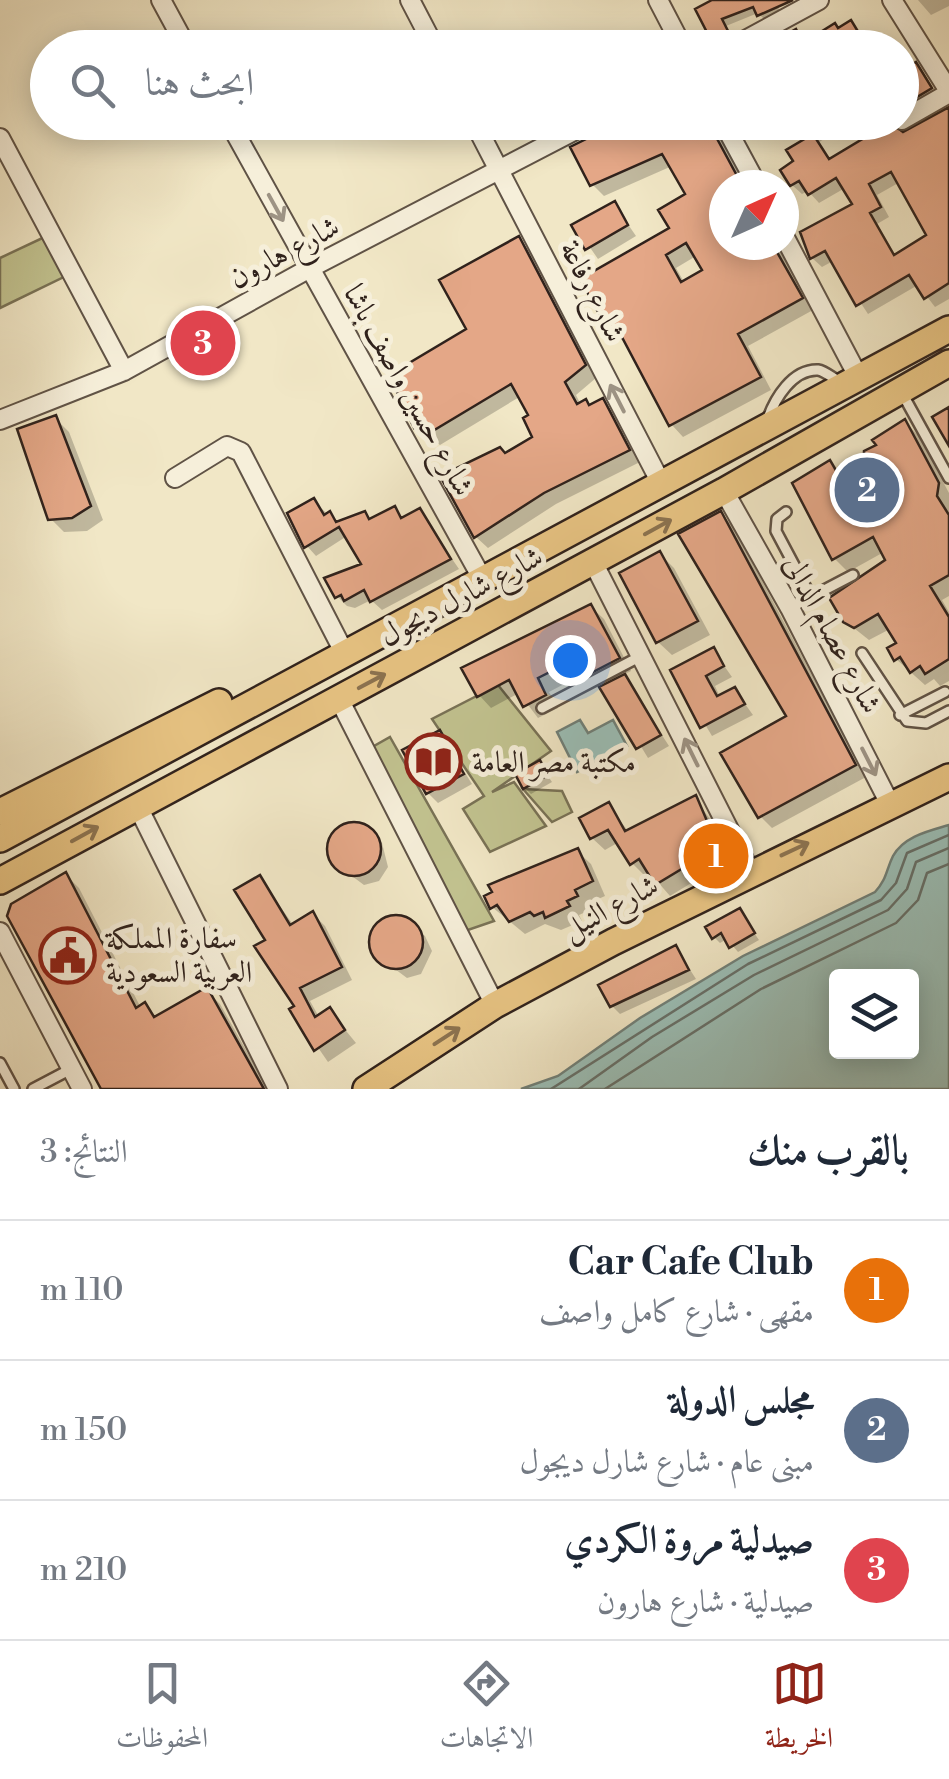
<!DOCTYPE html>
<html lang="ar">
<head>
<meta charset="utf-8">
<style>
  :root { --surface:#fff; --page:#f6f6f7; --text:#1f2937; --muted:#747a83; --line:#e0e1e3; --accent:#8f2418 }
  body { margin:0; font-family:"Libre Bodoni",Amiri,serif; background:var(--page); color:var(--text); direction:rtl }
  .controls { position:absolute; right:30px; bottom:30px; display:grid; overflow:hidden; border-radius:10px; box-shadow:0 5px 25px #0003 }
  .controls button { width:90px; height:90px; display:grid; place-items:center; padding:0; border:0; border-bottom:2px solid var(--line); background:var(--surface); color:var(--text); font:50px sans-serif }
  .compass { position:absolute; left:709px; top:170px; width:90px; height:90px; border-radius:50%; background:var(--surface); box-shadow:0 5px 25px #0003; rotate:45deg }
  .you { position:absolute; left:570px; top:660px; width:35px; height:35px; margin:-25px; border:8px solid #fff; border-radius:50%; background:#1a73e8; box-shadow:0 0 0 15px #1a73e833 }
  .badge { display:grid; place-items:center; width:65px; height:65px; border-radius:50%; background:var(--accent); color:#fff; font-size:32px; font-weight:700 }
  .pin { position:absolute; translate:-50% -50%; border:5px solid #fff; box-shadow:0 2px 10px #0006 }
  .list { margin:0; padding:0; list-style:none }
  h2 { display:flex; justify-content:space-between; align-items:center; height:130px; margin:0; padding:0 40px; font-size:42px }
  h2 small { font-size:32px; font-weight:400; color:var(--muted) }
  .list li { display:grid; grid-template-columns:65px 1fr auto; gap:30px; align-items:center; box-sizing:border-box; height:140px; padding:0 40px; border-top:2px solid var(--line) }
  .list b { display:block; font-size:38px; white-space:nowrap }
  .list p { margin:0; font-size:32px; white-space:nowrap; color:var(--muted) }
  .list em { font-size:32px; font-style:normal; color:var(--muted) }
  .icon { flex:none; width:55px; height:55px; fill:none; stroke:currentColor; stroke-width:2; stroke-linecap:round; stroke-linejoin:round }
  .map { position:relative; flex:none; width:949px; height:1089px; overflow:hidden; direction:ltr }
  .search { position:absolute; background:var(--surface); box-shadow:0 5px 25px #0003; left:30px; right:30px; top:30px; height:110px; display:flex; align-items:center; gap:25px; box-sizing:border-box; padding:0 35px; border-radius:55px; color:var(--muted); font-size:38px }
  .sheet { height:550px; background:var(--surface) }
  nav { display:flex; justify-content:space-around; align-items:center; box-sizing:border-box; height:140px; border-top:2px solid var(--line); background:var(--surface); font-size:28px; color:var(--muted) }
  nav a { display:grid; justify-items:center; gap:5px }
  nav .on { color:var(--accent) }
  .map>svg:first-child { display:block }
  .green { fill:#c2c390; stroke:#797256; stroke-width:2.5 }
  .water { fill:#9bbfb7; stroke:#708079; stroke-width:2.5; fill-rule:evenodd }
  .shadow { fill:#0003; fill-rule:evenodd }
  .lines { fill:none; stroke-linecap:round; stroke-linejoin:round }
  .shore { stroke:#66706a; stroke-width:2.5 }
  .building { fill:#e4a787; stroke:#30221c; stroke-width:2.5; fill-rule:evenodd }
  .lane-casing { stroke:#605346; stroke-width:14 }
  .street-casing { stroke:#605346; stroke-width:22 }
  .primary-casing { stroke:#30221c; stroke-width:30 }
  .lane { stroke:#f6efda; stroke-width:9 }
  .street { stroke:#f6efda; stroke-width:18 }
  .primary { stroke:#e8c483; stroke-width:25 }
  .oneway { stroke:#9d9384 }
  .oneway2 { stroke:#8c7350 }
  .labels { text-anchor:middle; stroke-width:10; stroke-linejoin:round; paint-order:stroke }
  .street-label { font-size:30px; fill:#30221c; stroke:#f6efda }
  .poi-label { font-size:30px; fill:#30221c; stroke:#f6efda; text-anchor:start }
</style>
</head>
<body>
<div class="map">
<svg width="949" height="1089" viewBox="0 0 949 1089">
  <rect width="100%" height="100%" fill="#f1e7c6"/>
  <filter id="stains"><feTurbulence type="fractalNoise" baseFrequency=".002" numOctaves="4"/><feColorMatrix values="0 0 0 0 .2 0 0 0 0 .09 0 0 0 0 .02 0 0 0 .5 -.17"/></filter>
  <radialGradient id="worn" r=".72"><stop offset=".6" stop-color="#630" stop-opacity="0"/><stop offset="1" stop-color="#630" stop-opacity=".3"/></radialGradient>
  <path class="green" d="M 51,234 L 72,273 L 0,308 L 0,258 Z
    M 498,685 L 551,751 L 492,792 L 514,782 L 546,826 L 490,852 L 463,809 L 484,796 L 432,719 Z
    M 390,737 L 494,921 L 465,931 L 367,750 Z
    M 523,789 L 562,791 L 572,812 L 552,822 Z"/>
  <path class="water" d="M 580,720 L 588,733 L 613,720 L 627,746 L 577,772 L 557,732 Z
    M 949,825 L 949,1089 L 521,1089 L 558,1076 L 640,1018 L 743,956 L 875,892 C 887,879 886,870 893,856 C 904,836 929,831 949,825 ZM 912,976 L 912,1052 L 836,1052 L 836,976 Z"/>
  <path class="shadow" d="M 718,0 L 775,0 L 781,14 L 766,21 L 758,13 L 726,26 L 734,40 L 720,47 L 714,41 Z
    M 918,0 L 949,0 L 949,6 L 931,15 Z
    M 916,65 L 940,99 L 904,119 L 899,137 L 949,110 L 949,299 L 935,307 L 918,285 L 868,314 L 833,261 L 822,267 L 812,258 L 855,205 L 845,188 L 819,203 L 808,191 L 802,194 L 792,185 L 797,162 L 790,151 L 815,135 L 806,122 L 849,122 L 818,143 L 831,161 L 868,139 L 858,122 L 902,122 L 902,73 ZM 900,182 L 929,236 L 896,256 L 877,224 L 889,217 L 877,195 Z
    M 606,122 L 717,122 L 719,126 L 715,128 L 745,185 L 724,185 L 724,245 L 777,245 L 813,310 L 748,346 L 771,390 L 683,437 L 672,425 L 625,338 L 622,340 L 610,328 L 673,229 L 689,195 L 672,166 L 604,196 L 592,184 L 599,134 ZM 696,256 L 705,271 L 684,282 L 676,268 Z
    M 614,204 L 636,236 L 598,259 L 575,226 Z
    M 519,239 L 530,251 L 596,378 L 576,395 L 581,405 L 590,407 L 602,401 L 614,413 L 640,462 L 556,504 L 488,548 L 476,537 L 506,456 L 536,438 L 521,396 L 440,445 L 416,427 Z
    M 55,418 L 69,432 L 103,520 L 87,531 L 64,532 L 50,518 Z
    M 905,422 L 918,435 L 949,493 L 949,596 L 942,600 L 949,612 L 949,681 L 940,686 L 934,679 L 925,685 L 896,659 L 899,644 L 890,629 L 869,640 L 845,621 L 888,561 L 884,552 L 848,572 L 834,558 L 829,463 L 845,480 L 867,467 Z
    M 313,501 L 339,524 L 364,514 L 371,521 L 394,509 L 404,519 L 419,511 L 459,569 L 382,610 L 371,600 L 355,608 L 347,606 L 337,596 L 364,565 L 347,536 L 316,556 L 307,546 L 290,514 Z
    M 721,514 L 733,526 L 866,777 L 772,828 L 760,816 L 789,717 Z
    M 660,554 L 674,568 L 710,635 L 672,655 L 658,642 Z
    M 591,607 L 604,619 L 631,671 L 623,675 L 669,746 L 648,758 L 598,676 L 591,680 L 585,673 L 549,692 L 558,708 L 538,718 L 519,693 L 491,708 L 479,695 Z
    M 713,650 L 732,677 L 715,686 L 720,697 L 735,690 L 753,715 L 712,736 L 673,671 Z
    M 440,733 L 472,784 L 438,803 L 428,793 Z
    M 539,763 L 552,782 L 531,794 L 525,788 Z
    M 695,798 L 723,838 L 718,841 L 729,860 L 670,896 L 650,873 L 645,876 L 632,863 L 619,842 L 605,850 L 592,838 L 608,805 L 628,831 Z
    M 356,825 L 382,843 L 388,867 L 379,881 L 364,885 L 333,862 L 331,840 L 340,829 Z
    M 577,851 L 591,864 L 605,896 L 587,904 L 590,910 L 579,915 L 582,921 L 561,930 L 545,924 L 525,934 L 492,907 Z
    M 66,875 L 79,888 L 141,1008 L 144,1005 L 157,1018 L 206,990 L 220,1004 L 268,1089 L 104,1089 Z
    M 260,878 L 294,926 L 313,914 L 325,926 L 352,980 L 310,1001 L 319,1017 L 329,1010 L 356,1043 L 328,1062 L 292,1010 L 297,1007 L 268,941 Z
    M 739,911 L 759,940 L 738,952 L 727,939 L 720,943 L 714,937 Z
    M 399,918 L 425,936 L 432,951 L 421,974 L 407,978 L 376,955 L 372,941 L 383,922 Z
    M 676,948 L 696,979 L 620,1014 L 612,1006 Z"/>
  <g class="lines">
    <path class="shore" d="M 551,1089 L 748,964 L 881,900 L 896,883 L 907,853 L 949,835
      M 579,1089 L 652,1037 L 754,975 L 888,910 L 907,889 L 916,862 L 949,848
      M 605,1089 L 761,989 L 896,923 L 918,900 L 927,873 L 949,864"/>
  </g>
  <path class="building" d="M 712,0 L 793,0 L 757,16 L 753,7 L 722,19 L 729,33 L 712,42 L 695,9 Z
    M 851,20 L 868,48 L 762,48 L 796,29 L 803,43 L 835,23 L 838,28 Z
    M 916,62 L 932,88 L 902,106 L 902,70 Z
    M 949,107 L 949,283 L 924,299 L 909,275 L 856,306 L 825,251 L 810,259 L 800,232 L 852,204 L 836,178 L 808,195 L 799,181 L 790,186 L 780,170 L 793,161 L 786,150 L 813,134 L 829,159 L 864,138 L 855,122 L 890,122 L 903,132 ZM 891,172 L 926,235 L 894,255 L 870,213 L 881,207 L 869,184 Z
    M 603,122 L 708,122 L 742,185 L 724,185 L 724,245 L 773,245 L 803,298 L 738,334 L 761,377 L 669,426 L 616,326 L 608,330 L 580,279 L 669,228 L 658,210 L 685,194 L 662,154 L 590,186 L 570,147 L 598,133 ZM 686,243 L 702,270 L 681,282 L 666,255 Z
    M 615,201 L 628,225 L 585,250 L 571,225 Z
    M 519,236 L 586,365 L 565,382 L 577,404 L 586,399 L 589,405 L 603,398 L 630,450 L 544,493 L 474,538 L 440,476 L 500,447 L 505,453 L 532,437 L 523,418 L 528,415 L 511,384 L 426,435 L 420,424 L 414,428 L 389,375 L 466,329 L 439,280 Z
    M 949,407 L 949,446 L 932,417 Z
    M 56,415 L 91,506 L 72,518 L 48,520 L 17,429 Z
    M 905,419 L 939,483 L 937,496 L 949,515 L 949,575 L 930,586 L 949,617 L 949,659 L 925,674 L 920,666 L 910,673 L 900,657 L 894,661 L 887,648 L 896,643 L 878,614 L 854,628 L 843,622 L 829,598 L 885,560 L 873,537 L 832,560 L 792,483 L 830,460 L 841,479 L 864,466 L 864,451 L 876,445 L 872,440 Z
    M 314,498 L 324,515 L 330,511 L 336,522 L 365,511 L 369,519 L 395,506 L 401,518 L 420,508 L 451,559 L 370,602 L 364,590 L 344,601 L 341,595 L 335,598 L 324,578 L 361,564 L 339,527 L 304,548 L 287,513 Z
    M 721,511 L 856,765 L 758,818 L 720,753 L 786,716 L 678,534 Z
    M 660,551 L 698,621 L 656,643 L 619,573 Z
    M 591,604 L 620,658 L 591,673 L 586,663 L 576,668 L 572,661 L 538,678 L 546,695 L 523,707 L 509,680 L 477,697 L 461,668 Z
    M 714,647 L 724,666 L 706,676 L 717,696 L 735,687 L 745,704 L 700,728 L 670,670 Z
    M 625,674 L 661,735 L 636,749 L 599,687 Z
    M 440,730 L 464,774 L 426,794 L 402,750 Z
    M 540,760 L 548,775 L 523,789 L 515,774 Z
    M 696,795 L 718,847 L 655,885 L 639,859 L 630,865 L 608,830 L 590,839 L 579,818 L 609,802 L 625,831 Z
    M327 849a27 27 0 1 1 54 0a27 27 0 1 1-54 0Z
    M 578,848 L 593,881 L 575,890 L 578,896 L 567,901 L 570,906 L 545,918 L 543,912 L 534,916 L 530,912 L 509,922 L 497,905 L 490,909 L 484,896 L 492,892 L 488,885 Z
    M 66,872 L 136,1008 L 145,1002 L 154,1017 L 207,987 L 264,1089 L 101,1089 L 7,916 L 11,904 Z
    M 260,875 L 290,925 L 313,911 L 342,967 L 300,988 L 315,1017 L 330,1007 L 345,1030 L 314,1051 L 289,1009 L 294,1006 L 254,946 L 265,940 L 234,890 Z
    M 740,908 L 755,933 L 729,948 L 721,933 L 712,939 L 705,927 Z
    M369 942a27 27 0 1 1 54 0a27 27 0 1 1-54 0Z
    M 676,945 L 689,970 L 610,1007 L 598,985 Z"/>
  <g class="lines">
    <defs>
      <path id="lane" d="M 902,393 L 949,478
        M 768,418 C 775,399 792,369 818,370 C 825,371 834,379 840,382
        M 786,512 L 777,519 L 776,531 L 811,597
        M 790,608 L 853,575
        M 862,653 L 907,721 L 926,723 L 949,711
        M 542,708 L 641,656
        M 900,715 L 945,692
        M 0,1063 L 14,1089
        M 33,1089 L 71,1069"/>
      <path id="street" d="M 161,0 L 187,48
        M 410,0 L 435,48
        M 658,0 L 683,48
        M 892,0 L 949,91
        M 731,48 L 819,0
        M 902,120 L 949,93
        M 229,122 L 483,580
        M 474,122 L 662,485
        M 723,122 L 757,185
        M 0,138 L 124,371
        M 784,236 L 859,378
        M 0,420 L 124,371 L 310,268 L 591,122
        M 175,478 L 227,446 L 241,452 L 345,654
        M 724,491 L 790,608 L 890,804
        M 593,562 L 750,871
        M 339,699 L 495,1005
        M 137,805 L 278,1089
        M 0,932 L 82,1089"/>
      <path id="primary" d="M 0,812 L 219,702
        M 0,839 L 949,329
        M 0,881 L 724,491 L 949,363
        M 366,1089 L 495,1005 L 613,942 L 949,777"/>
    </defs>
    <use href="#lane" class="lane-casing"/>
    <use href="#street" class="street-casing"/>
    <use href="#primary" class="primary-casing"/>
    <use href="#lane" class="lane"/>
    <use href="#street" class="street"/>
    <use href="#primary" class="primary"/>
  </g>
  <defs><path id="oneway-shaft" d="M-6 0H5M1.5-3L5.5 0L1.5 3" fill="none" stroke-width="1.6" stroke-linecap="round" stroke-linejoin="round" transform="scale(2.5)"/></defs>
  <g class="oneway">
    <use href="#oneway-shaft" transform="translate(276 208) rotate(61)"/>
    <use href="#oneway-shaft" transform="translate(617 398) rotate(-117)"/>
    <use href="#oneway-shaft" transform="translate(691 752) rotate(-116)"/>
    <use href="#oneway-shaft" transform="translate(869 762) rotate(63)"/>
  </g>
  <g class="oneway2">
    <use href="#oneway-shaft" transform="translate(658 527) rotate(-29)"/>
    <use href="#oneway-shaft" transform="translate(372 681) rotate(-28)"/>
    <use href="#oneway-shaft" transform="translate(85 834) rotate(-29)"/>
    <use href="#oneway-shaft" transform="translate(795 849) rotate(-25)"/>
    <use href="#oneway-shaft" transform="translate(447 1036) rotate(-33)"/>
  </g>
  <defs>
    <symbol id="library-ring" viewBox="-11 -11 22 22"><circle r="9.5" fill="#f6efda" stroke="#8f2418" stroke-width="1.5"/><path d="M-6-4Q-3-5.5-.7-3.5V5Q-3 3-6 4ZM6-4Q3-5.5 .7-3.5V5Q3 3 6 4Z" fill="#8f2418"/></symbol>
    <symbol id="civic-ring" viewBox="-11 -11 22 22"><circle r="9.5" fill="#f6efda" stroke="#8f2418" stroke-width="1.5"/><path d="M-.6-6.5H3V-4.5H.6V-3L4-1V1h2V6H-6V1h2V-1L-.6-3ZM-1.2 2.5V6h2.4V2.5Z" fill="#8f2418"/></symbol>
  </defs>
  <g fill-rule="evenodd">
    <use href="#library-ring" x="402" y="730" width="63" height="63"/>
    <use href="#civic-ring" x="36" y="924" width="63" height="63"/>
  </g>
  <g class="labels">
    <g class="street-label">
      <text transform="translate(284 252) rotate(-28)" y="10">شارع هارون</text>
      <text transform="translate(593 291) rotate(63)" y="10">شارع رفاعة</text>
      <text transform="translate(409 390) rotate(61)" y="10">شارع حسين واصف باشا</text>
      <text transform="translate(461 596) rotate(-28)" y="10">شارع شارل ديجول</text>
      <text transform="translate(833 634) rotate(62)" y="10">شارع عصام الدالى</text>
      <text transform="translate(610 907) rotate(-28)" y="10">شارع النيل</text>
    </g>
    <g class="poi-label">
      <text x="472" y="772">مكتبة مصر العامة</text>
      <text x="106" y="948">سفارة المملكة<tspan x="106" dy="34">العربية السعودية</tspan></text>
    </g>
  </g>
  <rect width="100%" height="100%" filter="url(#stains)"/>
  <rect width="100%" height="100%" fill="url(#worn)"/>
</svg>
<div class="controls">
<button><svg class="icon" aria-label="layers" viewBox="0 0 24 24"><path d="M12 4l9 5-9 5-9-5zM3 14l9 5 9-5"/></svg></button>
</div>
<svg class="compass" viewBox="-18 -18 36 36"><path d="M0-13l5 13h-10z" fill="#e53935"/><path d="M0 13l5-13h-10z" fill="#747a83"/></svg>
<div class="you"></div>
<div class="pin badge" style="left:716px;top:856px;background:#e8710a">1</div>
<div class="pin badge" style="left:867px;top:490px;background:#5c6f8a">2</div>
<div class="pin badge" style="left:203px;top:343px;background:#e0444e">3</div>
<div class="search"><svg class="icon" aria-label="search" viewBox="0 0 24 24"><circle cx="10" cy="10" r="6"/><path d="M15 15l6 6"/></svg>ابحث هنا</div>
</div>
<section class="sheet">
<h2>بالقرب منك<small>النتائج: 3</small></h2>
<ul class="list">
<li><span class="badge" style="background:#e8710a">1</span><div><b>Car Cafe Club</b><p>مقهى · شارع كامل واصف</p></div><em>110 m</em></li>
<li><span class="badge" style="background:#5c6f8a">2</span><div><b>مجلس الدولة</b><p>مبنى عام · شارع شارل ديجول</p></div><em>150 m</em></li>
<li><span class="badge" style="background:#e0444e">3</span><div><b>صيدلية مروة الكردي</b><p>صيدلية · شارع هارون</p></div><em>210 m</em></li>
</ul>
</section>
<nav>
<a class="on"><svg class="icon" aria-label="map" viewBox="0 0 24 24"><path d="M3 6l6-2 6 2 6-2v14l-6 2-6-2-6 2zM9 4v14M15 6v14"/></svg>الخريطة</a>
<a><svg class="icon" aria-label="directions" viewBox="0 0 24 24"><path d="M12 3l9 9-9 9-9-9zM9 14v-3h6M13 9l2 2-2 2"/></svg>الاتجاهات</a>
<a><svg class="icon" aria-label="saved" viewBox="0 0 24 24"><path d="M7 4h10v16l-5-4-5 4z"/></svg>المحفوظات</a>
</nav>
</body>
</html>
